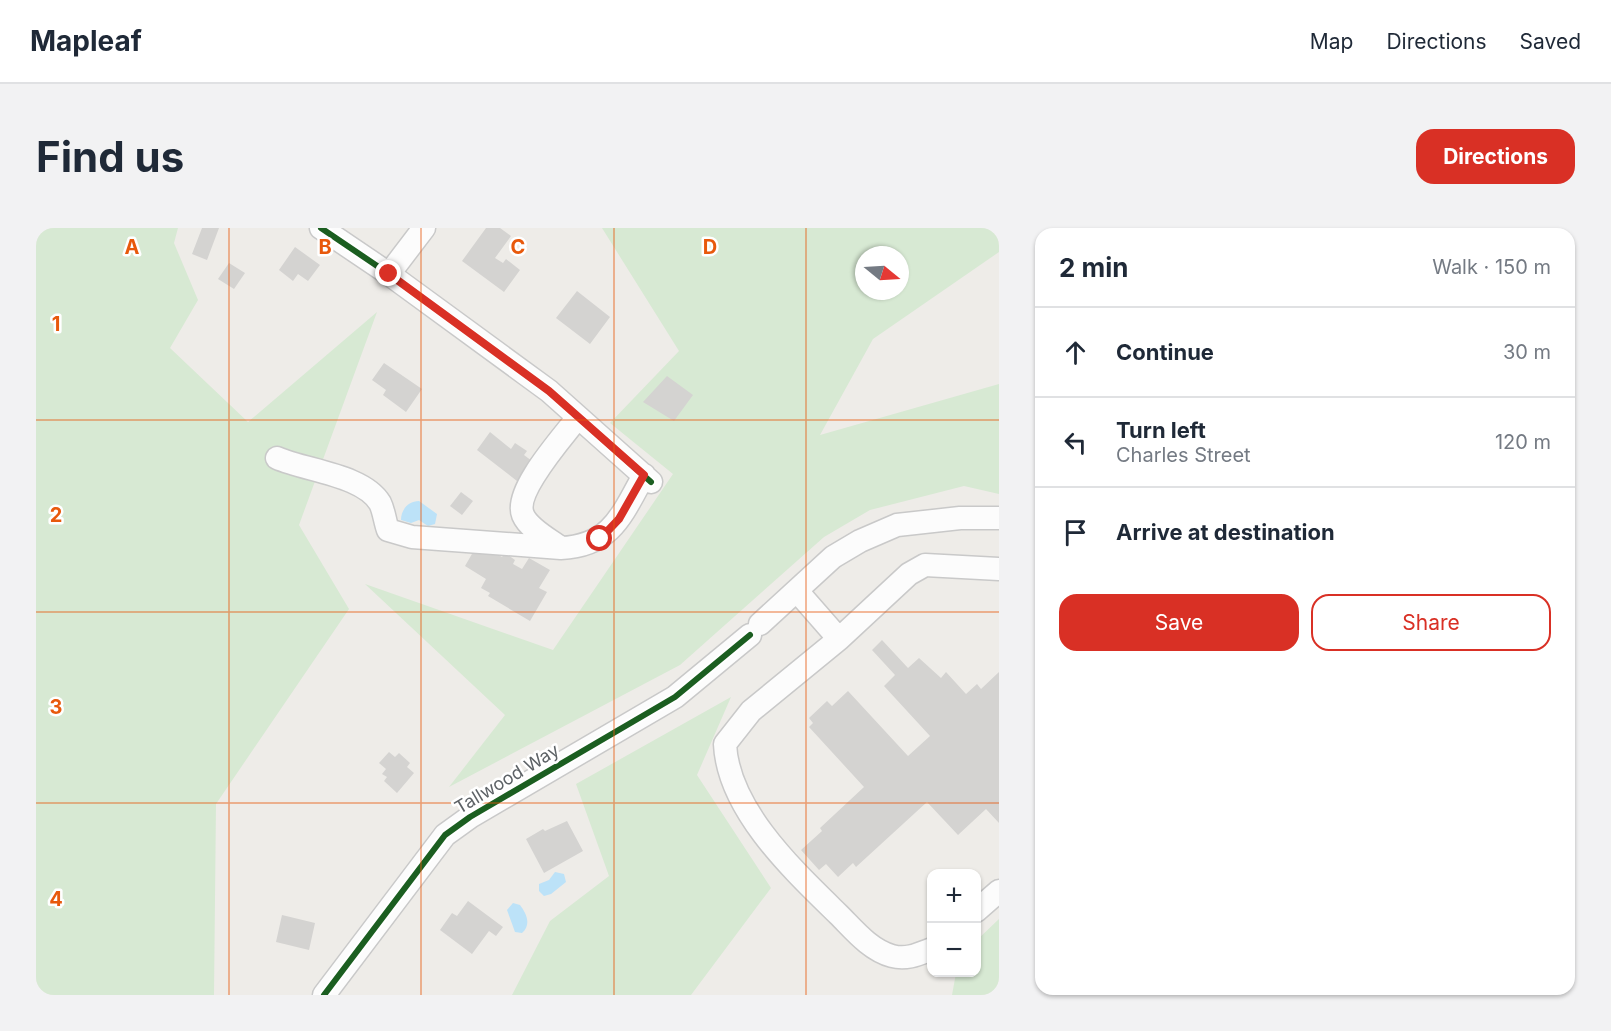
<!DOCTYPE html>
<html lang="en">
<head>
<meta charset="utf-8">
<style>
  :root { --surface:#fff; --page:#f2f2f3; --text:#1f2937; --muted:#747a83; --line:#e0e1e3; --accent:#d93025 }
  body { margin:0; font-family:Inter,sans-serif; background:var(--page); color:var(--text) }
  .controls { position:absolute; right:18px; bottom:18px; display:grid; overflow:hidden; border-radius:12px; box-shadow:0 2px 4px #0004 }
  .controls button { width:54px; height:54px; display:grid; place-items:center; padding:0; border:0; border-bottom:2px solid var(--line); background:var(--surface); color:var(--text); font:30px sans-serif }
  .compass { position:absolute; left:819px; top:18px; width:54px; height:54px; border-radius:50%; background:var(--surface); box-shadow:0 2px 4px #0004; rotate:108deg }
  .stop { position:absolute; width:18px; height:18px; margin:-14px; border:4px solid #d93025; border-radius:50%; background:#fff }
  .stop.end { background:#d93025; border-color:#fff; box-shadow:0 2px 6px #0008 }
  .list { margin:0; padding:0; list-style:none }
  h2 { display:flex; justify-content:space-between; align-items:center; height:78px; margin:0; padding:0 24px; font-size:26px }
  h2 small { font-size:20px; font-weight:400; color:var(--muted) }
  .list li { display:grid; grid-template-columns:39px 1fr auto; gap:18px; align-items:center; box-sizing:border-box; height:90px; padding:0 24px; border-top:2px solid var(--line) }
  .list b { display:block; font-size:22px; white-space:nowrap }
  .list p { margin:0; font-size:20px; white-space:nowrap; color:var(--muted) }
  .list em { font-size:20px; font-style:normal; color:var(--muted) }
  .actions { display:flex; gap:12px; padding:18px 24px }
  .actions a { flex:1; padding:14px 0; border:2px solid var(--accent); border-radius:18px; text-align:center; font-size:21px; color:var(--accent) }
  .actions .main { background:var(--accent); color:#fff }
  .icon { flex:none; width:33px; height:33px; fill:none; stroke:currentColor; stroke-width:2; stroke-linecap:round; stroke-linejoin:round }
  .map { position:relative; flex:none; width:963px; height:767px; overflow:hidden; border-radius:18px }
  header { display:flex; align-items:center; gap:36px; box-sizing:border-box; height:84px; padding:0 30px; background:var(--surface); border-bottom:2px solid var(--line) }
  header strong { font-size:28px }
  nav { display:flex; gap:33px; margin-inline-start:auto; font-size:21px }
  .intro { display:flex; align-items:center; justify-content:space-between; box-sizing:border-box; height:144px; padding:0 36px }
  h1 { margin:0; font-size:42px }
  .button { padding:15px 27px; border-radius:18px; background:var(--accent); color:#fff; font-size:21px; font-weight:700 }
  main { display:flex; gap:36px; padding:0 36px }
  aside { flex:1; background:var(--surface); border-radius:18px; box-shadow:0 2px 4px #0004 }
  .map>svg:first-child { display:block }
  .green { fill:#d7e9d3; fill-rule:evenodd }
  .water { fill:#bce2f8 }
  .building { fill:#d4d3d1 }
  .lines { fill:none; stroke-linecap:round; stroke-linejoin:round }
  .minor-casing { stroke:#c9c9c9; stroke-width:25 }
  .minor { stroke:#fcfcfc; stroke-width:22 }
  .cycleway-casing { stroke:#fff; stroke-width:10 }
  .cycleway { stroke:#1b5e20; stroke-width:6 }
  .route { stroke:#d93025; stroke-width:8 }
  .grid { fill:none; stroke:#e8590c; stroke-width:1.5; stroke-opacity:0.55 }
  .labels { text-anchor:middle; stroke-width:5; stroke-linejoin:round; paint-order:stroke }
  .street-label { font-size:18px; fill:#5d6266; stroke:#fff }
  .grid-label { font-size:20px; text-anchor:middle; font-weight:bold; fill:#e8590c; stroke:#fff; stroke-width:5; stroke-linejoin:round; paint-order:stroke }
</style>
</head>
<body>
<header>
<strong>Mapleaf</strong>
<nav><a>Map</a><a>Directions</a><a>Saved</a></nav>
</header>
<div class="intro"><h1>Find us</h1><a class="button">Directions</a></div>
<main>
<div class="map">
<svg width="963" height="767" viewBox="0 0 963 767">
  <rect width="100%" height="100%" fill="#eeece8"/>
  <path class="green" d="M 0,0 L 142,0 L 138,15 L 162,72 L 134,120 L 212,194 L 341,84 L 263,297 L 313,381 L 180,576 L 178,767 L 0,767 Z
    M 566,0 L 963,0 L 963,24 L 837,111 L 784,207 L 963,156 L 963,266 L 928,258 L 834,282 L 788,309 L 644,437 L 413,559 L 469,487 L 329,356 L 517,422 L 637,246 L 574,195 L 643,123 ZM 828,27 L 864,27 L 864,63 L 828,63 Z
    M 695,469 L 661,547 L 735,660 L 655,767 L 476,767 L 514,693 L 573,648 L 540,556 Z
    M 963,691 L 963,767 L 916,767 L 920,745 L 940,744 L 941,712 Z"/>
  <path class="water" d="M 383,273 L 401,286 L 399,296 L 392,298 L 383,292 L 375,295 L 365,292 C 365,282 372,273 383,273 Z
    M 519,644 L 528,646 L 530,654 L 515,666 L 508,668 L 503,663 L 503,656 L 513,652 Z
    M 477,675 L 484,677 C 490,685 496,696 486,705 L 479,704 L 471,682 Z"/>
  <path class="building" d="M 166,0 L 183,0 L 171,32 L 156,26 Z
    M 450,0 L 464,0 L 475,8 L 459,30 L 467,35 L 470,31 L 484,42 L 468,64 L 426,33 Z
    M 259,19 L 284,37 L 272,53 L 262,46 L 257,53 L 243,42 Z
    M 193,35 L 209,45 L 198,61 L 182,51 Z
    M 541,63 L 574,89 L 554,116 L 520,90 Z
    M 348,135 L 386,161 L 370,184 L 347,167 L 350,162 L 336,152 Z
    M 631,148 L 657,167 L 638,193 L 607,174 Z
    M 454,204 L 475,221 L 479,215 L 491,223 L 488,227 L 496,233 L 481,253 L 441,222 Z
    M 425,264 L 437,273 L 426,287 L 414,278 Z
    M 447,318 L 466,329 L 469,325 L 479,332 L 477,336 L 486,341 L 493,330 L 514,342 L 503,360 L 511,364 L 494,393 L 452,368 L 454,365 L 445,360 L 450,351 L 429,338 L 440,319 Z
    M 846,412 L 872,440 L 883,430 L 905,450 L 910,444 L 930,466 L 941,456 L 945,461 L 963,444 L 963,595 L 950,581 L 922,607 L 891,574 L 820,639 L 817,635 L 802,649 L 790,636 L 783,642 L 765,622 L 786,603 L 784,600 L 828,559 L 773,499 L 777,495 L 773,490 L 791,473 L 796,478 L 812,463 L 872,528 L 894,508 L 848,458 L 859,447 L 836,422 Z
    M 353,524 L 359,529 L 363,525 L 374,535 L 371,539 L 378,545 L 361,565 L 348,553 L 351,549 L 346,546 L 350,541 L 343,535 Z
    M 531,593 L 547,623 L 508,645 L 490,611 L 507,601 L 509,603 Z
    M 432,673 L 467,699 L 460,708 L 453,703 L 436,726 L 404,702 L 416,685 L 421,688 Z
    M 246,687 L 279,695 L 273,722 L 240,714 Z"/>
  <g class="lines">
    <defs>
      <path id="minor" d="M 285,0 L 353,46 L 513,163 L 615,254
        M 353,46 L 388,0
        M 241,230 C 271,243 327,247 344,275 C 348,283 349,294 352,302 L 376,309 L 525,320 C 575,318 586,287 608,247
        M 525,320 C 513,311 493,301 487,287 C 477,263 528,208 542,189
        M 761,363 L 803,411 L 873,346 L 889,337 L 963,341
        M 724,396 L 797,329 L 824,313 L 861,297 L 924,290 L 963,290
        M 803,411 L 715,483 L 689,516 C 692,582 758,643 803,687 C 818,702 834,722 856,728 C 871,732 883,726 896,721
        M 940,683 L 963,663
        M 288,767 L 409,607 L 434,589 L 639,469 L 714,407"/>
    </defs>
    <use href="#minor" class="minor-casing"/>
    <use href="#minor" class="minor"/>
    <defs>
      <path id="cycleway" d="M 285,0 L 353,46 L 513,163 L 615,254
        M 288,767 L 409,607 L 434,589 L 639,469 L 714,407"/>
    </defs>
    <use href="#cycleway" class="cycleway-casing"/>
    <use href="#cycleway" class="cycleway"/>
  </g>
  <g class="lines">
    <path class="route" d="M 353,46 L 513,163 L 608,247 L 583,291 L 564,311"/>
  </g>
  <path class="grid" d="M 193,0 L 193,767M 385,0 L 385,767M 578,0 L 578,767M 770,0 L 770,767M 0,192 L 963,192M 0,384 L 963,384M 0,575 L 963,575"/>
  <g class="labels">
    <g class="street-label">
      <text transform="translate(471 551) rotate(-31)" y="6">Tallwood Way</text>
    </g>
  </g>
  <g class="grid-label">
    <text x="96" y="26">A</text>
    <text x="289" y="26">B</text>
    <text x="482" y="26">C</text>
    <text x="674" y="26">D</text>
    <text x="20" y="103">1</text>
    <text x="20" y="294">2</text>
    <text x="20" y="486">3</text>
    <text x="20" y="678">4</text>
  </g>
</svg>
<div class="controls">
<button>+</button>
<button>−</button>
</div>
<svg class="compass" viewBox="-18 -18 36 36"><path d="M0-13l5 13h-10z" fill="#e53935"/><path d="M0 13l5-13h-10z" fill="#747a83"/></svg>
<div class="stop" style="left:564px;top:311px"></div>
<div class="stop end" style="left:353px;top:46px"></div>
</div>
<aside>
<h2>2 min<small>Walk · 150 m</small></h2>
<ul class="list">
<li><svg class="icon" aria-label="ahead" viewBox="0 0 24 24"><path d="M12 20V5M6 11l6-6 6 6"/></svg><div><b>Continue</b></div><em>30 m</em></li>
<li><svg class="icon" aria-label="left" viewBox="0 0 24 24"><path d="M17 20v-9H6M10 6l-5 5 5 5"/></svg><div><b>Turn left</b><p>Charles Street</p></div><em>120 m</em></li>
<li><svg class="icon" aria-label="arrive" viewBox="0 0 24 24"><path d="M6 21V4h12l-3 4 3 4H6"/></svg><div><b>Arrive at destination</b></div></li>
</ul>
<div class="actions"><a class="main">Save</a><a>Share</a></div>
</aside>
</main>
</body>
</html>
